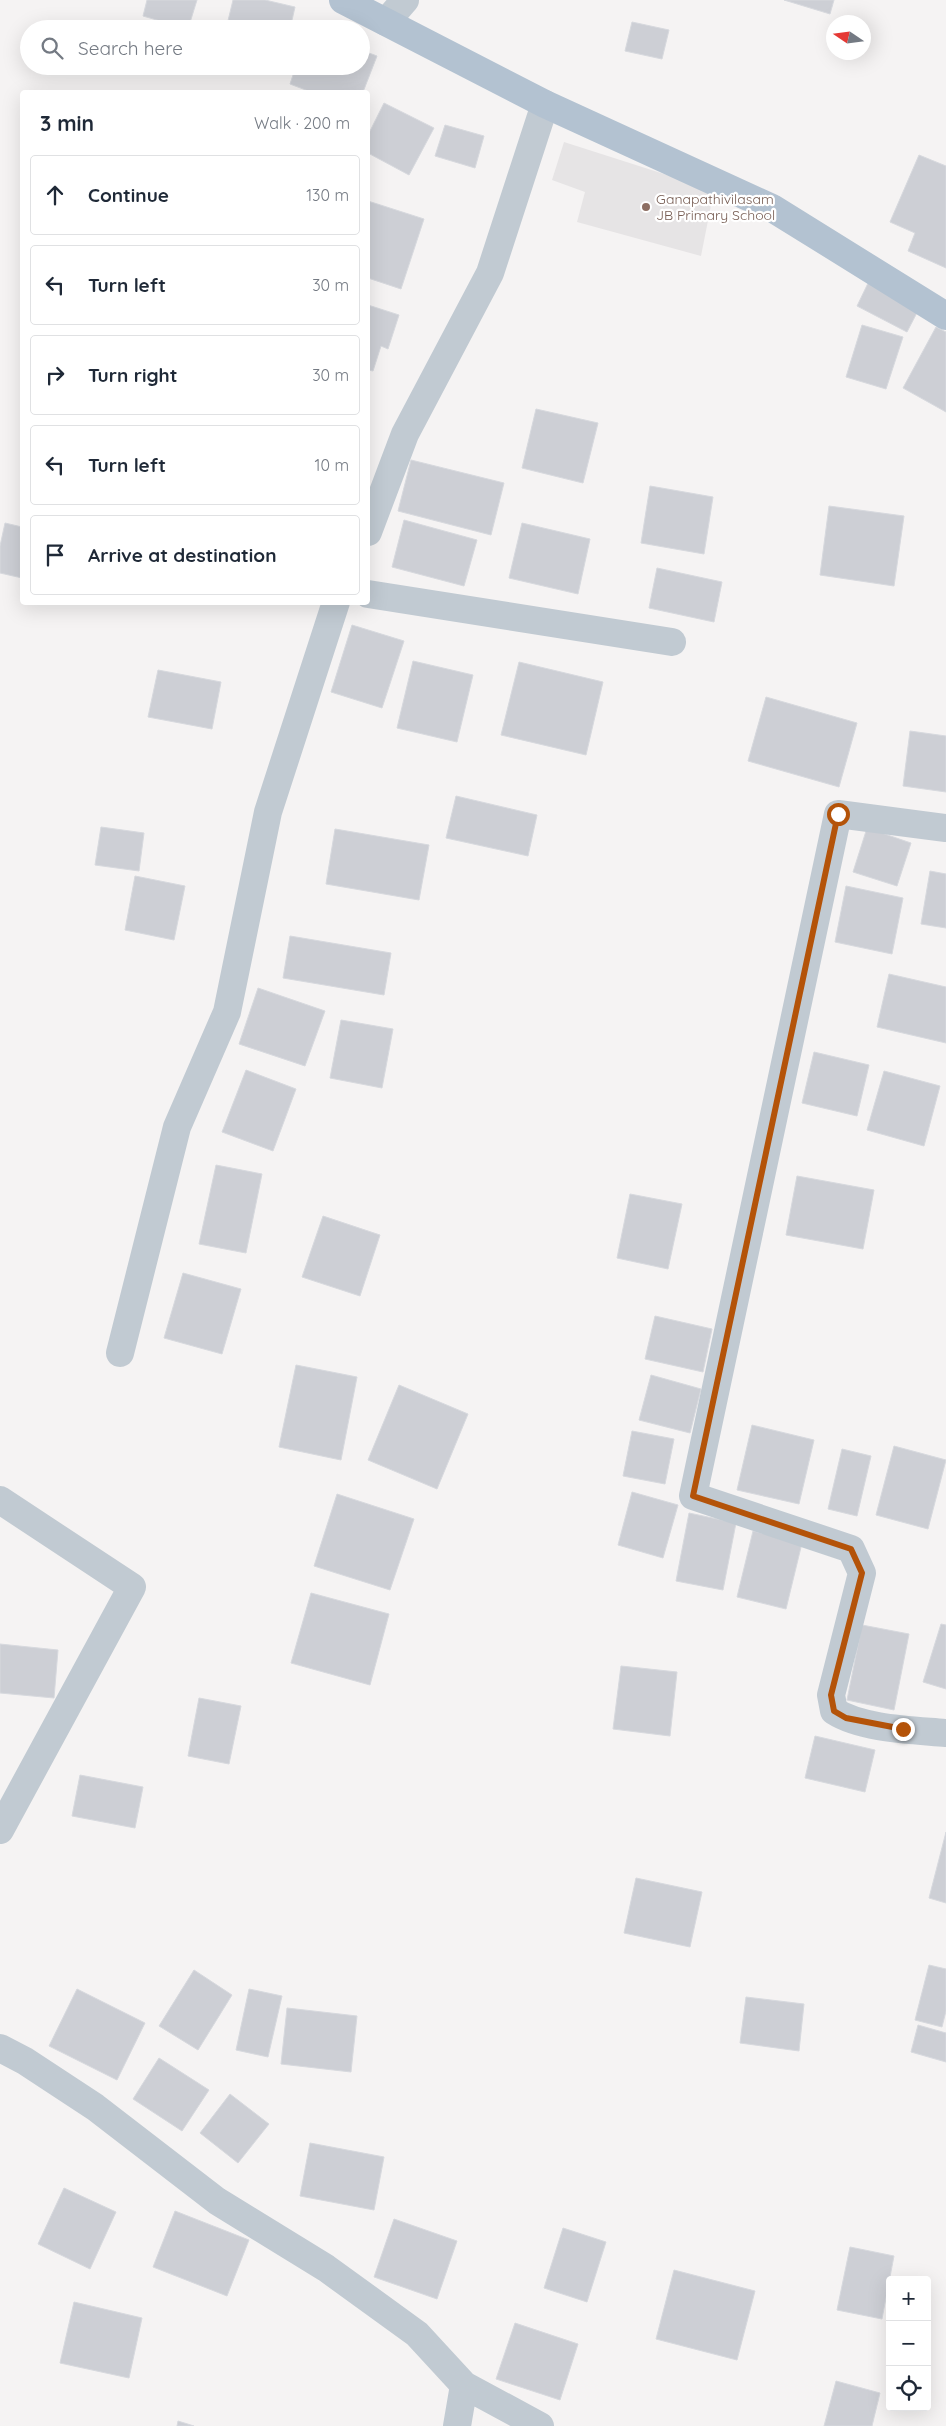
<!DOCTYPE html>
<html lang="en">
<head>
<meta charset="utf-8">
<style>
  :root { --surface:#fff; --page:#f2f2f3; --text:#1f2937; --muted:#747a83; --line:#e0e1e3 }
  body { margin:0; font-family:Quicksand,sans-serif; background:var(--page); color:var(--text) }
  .controls { position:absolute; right:15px; bottom:15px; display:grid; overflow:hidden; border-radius:5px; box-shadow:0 5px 20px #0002 }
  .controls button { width:45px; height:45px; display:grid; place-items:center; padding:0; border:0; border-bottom:1px solid var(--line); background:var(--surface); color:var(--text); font:25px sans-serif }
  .compass { position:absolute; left:826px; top:15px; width:45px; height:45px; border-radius:50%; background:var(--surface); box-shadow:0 5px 20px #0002; rotate:283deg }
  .stop { position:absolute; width:15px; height:15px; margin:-11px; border:4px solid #b45309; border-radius:50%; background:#fff }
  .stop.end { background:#b45309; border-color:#fff; box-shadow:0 1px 5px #0008 }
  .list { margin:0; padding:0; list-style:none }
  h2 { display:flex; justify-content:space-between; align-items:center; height:65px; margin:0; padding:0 20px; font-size:21px }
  h2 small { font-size:16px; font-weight:400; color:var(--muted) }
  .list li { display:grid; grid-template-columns:32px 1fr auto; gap:15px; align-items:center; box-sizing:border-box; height:80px; margin:0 10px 10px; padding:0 10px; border:1px solid var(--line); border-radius:5px }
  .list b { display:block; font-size:19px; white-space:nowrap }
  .list em { font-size:16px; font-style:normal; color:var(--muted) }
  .icon { flex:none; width:28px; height:28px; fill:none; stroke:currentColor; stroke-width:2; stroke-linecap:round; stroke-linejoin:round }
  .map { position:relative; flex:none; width:946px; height:2426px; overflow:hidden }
  .search { position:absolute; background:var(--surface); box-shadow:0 5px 20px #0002; left:20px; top:20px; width:350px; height:55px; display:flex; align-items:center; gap:12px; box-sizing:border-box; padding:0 18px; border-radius:28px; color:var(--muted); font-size:19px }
  .panel { position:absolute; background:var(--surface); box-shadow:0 5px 20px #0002; left:20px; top:90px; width:350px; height:515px; border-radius:5px }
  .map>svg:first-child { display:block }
  .education { fill:#e6e4e5 }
  .building { fill:#cdcfd5; stroke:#d7d9de }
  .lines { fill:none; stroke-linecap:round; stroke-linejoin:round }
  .minor { stroke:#c1cad2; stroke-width:28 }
  .major { stroke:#b3c2d1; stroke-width:28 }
  .route { stroke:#b45309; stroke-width:6 }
  .education-dot { fill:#8d6e63; stroke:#fff; stroke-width:2 }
  .labels { text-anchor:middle; stroke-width:4.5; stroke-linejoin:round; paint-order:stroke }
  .education-label { font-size:14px; fill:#785e54; stroke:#fff; text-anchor:start }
</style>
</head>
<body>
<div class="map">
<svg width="946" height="2426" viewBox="0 0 946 2426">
  <rect width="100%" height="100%" fill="#f5f3f3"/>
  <path class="education" d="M 564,142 L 714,190 L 701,256 L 577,222 L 585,192 L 552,180 Z"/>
  <path class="building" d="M 147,0 L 197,0 L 188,29 L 143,16 Z
    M 233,0 L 265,0 L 295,7 L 290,29 L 226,29 Z
    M 784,0 L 834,0 L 830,14 Z
    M 632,22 L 669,30 L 662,59 L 625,51 Z
    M 361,50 L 377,56 L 363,92 L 311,92 L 290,84 L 296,66 L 361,66 Z
    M 384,103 L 434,128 L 409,175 L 368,153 L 368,135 Z
    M 445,125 L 484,136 L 475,168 L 435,156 Z
    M 919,155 L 946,166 L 946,268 L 908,251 L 915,233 L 890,222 Z
    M 368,201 L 424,219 L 401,289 L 368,278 Z
    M 871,277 L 922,303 L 907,332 L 857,306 Z
    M 368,305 L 399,315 L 388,349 L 381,346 L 373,371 L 368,370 Z
    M 862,325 L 903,337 L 886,389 L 846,377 Z
    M 936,327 L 946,332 L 946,412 L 903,388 Z
    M 536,409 L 598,423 L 583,483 L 522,468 Z
    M 411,460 L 504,483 L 491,535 L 398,511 Z
    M 650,486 L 713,497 L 704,554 L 641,543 Z
    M 829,506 L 904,516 L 894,586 L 820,575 Z
    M 404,520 L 477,540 L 464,586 L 392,567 Z
    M 5,523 L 22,527 L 22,578 L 0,573 L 0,546 Z
    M 522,523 L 590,539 L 578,594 L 509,578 Z
    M 657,568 L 722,582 L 714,622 L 649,608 Z
    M 352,625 L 404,641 L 382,708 L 331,692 Z
    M 413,661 L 473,675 L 457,742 L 397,728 Z
    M 519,662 L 603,682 L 586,755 L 501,735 Z
    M 158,670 L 221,682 L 212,729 L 148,717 Z
    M 766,697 L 857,723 L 839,787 L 748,761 Z
    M 910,731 L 946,736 L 946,792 L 903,786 Z
    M 456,796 L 537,815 L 528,856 L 446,838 Z
    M 101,827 L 144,833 L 139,871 L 95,865 Z
    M 867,828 L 911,843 L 897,886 L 853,872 Z
    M 335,829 L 429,845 L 419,900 L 326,884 Z
    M 930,871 L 946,874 L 946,928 L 921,924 Z
    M 135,876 L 185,886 L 174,940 L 125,930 Z
    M 846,886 L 903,898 L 892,954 L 835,942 Z
    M 290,936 L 391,953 L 384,995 L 283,978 Z
    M 889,974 L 946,987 L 946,1043 L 877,1027 Z
    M 258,988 L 325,1011 L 305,1066 L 239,1044 Z
    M 341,1020 L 393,1029 L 382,1088 L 330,1078 Z
    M 814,1052 L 869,1065 L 857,1116 L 802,1103 Z
    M 246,1070 L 296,1089 L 273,1151 L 222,1132 Z
    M 884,1071 L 940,1086 L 924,1146 L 867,1130 Z
    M 216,1165 L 262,1174 L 246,1253 L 199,1244 Z
    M 797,1176 L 874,1190 L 863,1249 L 786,1235 Z
    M 630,1194 L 682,1204 L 668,1269 L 617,1258 Z
    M 323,1216 L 380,1235 L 360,1296 L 302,1277 Z
    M 183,1273 L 241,1289 L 222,1354 L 164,1338 Z
    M 655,1316 L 712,1329 L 703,1372 L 645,1359 Z
    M 296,1365 L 357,1377 L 341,1460 L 279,1447 Z
    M 651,1375 L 701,1389 L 690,1433 L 639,1420 Z
    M 399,1385 L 468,1414 L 437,1489 L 368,1460 Z
    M 752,1425 L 814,1440 L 799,1504 L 737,1490 Z
    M 632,1431 L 674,1439 L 665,1484 L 623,1476 Z
    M 894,1446 L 946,1460 L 928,1529 L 876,1515 Z
    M 842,1449 L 871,1456 L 857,1516 L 828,1509 Z
    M 632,1492 L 678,1505 L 663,1558 L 618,1545 Z
    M 337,1494 L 414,1519 L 390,1590 L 314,1566 Z
    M 689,1513 L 736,1523 L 723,1590 L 676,1581 Z
    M 753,1531 L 802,1543 L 786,1609 L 737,1597 Z
    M 311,1593 L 389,1614 L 370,1685 L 291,1663 Z
    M 941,1624 L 946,1625 L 946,1689 L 923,1682 Z
    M 862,1625 L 909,1634 L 894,1710 L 847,1700 Z
    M 0,1644 L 58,1650 L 54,1698 L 0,1693 Z
    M 621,1666 L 677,1672 L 670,1736 L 613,1729 Z
    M 199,1698 L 241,1706 L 229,1764 L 188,1756 Z
    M 815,1736 L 875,1750 L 865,1792 L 805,1778 Z
    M 80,1775 L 143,1787 L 135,1828 L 72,1816 Z
    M 946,1832 L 946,1903 L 929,1898 Z
    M 636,1878 L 702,1892 L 690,1947 L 624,1933 Z
    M 929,1965 L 946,1969 L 946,2011 L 942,2027 L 915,2020 Z
    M 194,1970 L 232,1995 L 198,2050 L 159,2026 Z
    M 77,1989 L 145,2023 L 117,2080 L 49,2046 Z
    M 249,1989 L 282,1996 L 268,2057 L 236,2050 Z
    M 746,1997 L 804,2004 L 799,2051 L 740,2043 Z
    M 287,2008 L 357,2016 L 351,2072 L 281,2064 Z
    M 918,2025 L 946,2033 L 946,2062 L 911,2052 Z
    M 159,2058 L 209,2090 L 182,2131 L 133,2099 Z
    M 230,2094 L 269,2124 L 238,2163 L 200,2133 Z
    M 310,2143 L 384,2157 L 374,2210 L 300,2196 Z
    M 64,2188 L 116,2212 L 90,2269 L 38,2244 Z
    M 175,2211 L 249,2240 L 227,2296 L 153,2267 Z
    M 394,2219 L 457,2241 L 437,2299 L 374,2277 Z
    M 563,2228 L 606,2242 L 587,2302 L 544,2288 Z
    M 850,2247 L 894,2256 L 882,2319 L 837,2310 Z
    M 674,2270 L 755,2291 L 737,2360 L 656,2339 Z
    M 74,2302 L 142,2318 L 129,2378 L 60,2363 Z
    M 515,2323 L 578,2344 L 560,2400 L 496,2379 Z
    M 836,2381 L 880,2393 L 872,2426 L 824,2426 Z
    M 178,2421 L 194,2426 L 177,2426 Z"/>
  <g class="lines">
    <path class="minor" d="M 386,22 L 405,0
      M 368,532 L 405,434 L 490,273 L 545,104
      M 368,594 L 672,642
      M 946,828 L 838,814 L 693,1496 L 851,1549 L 862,1573 L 831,1695 L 834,1711 C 862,1729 913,1730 946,1733
      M 120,1353 L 177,1127 L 227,1012 L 268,812 L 336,602
      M 0,1500 L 132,1587 L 0,1830
      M 0,2048 L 25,2061 L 95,2107 L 217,2201 L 326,2268 L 417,2334 L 464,2385 L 457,2426
      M 464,2385 L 540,2426"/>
    <path class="major" d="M 343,0 L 545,104 L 772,208 L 946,316"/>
  </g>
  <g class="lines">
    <path class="route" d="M 838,814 L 693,1496 L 851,1549 L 862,1573 L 831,1695 L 834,1711 L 846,1718 L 903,1729"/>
  </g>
  <circle class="education-dot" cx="646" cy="207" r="5"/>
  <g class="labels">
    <g class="education-label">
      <text x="656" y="204">Ganapathivilasam<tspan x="656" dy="16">JB Primary School</tspan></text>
    </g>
  </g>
</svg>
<div class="controls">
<button>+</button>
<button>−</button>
<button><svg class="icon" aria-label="locate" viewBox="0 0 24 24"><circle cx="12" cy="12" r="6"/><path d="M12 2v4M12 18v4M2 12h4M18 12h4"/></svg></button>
</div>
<svg class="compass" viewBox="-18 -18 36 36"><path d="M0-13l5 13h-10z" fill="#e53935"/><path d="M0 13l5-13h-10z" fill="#747a83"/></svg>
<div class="stop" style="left:838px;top:814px"></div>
<div class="stop end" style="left:903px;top:1729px"></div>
<div class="search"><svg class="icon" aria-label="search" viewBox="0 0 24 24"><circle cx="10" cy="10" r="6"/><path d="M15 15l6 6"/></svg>Search here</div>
<section class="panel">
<h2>3 min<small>Walk · 200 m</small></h2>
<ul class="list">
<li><svg class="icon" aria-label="ahead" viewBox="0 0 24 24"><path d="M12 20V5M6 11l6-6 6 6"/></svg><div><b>Continue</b></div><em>130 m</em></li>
<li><svg class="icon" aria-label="left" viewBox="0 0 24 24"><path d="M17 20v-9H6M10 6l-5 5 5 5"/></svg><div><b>Turn left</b></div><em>30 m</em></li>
<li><svg class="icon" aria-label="right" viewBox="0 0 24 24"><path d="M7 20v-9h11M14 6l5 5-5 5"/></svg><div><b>Turn right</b></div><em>30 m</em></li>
<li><svg class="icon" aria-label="left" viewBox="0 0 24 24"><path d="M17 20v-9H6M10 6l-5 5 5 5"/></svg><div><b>Turn left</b></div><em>10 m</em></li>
<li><svg class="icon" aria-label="arrive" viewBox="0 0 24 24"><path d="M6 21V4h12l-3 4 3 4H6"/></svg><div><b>Arrive at destination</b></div></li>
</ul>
</section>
</div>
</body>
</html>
